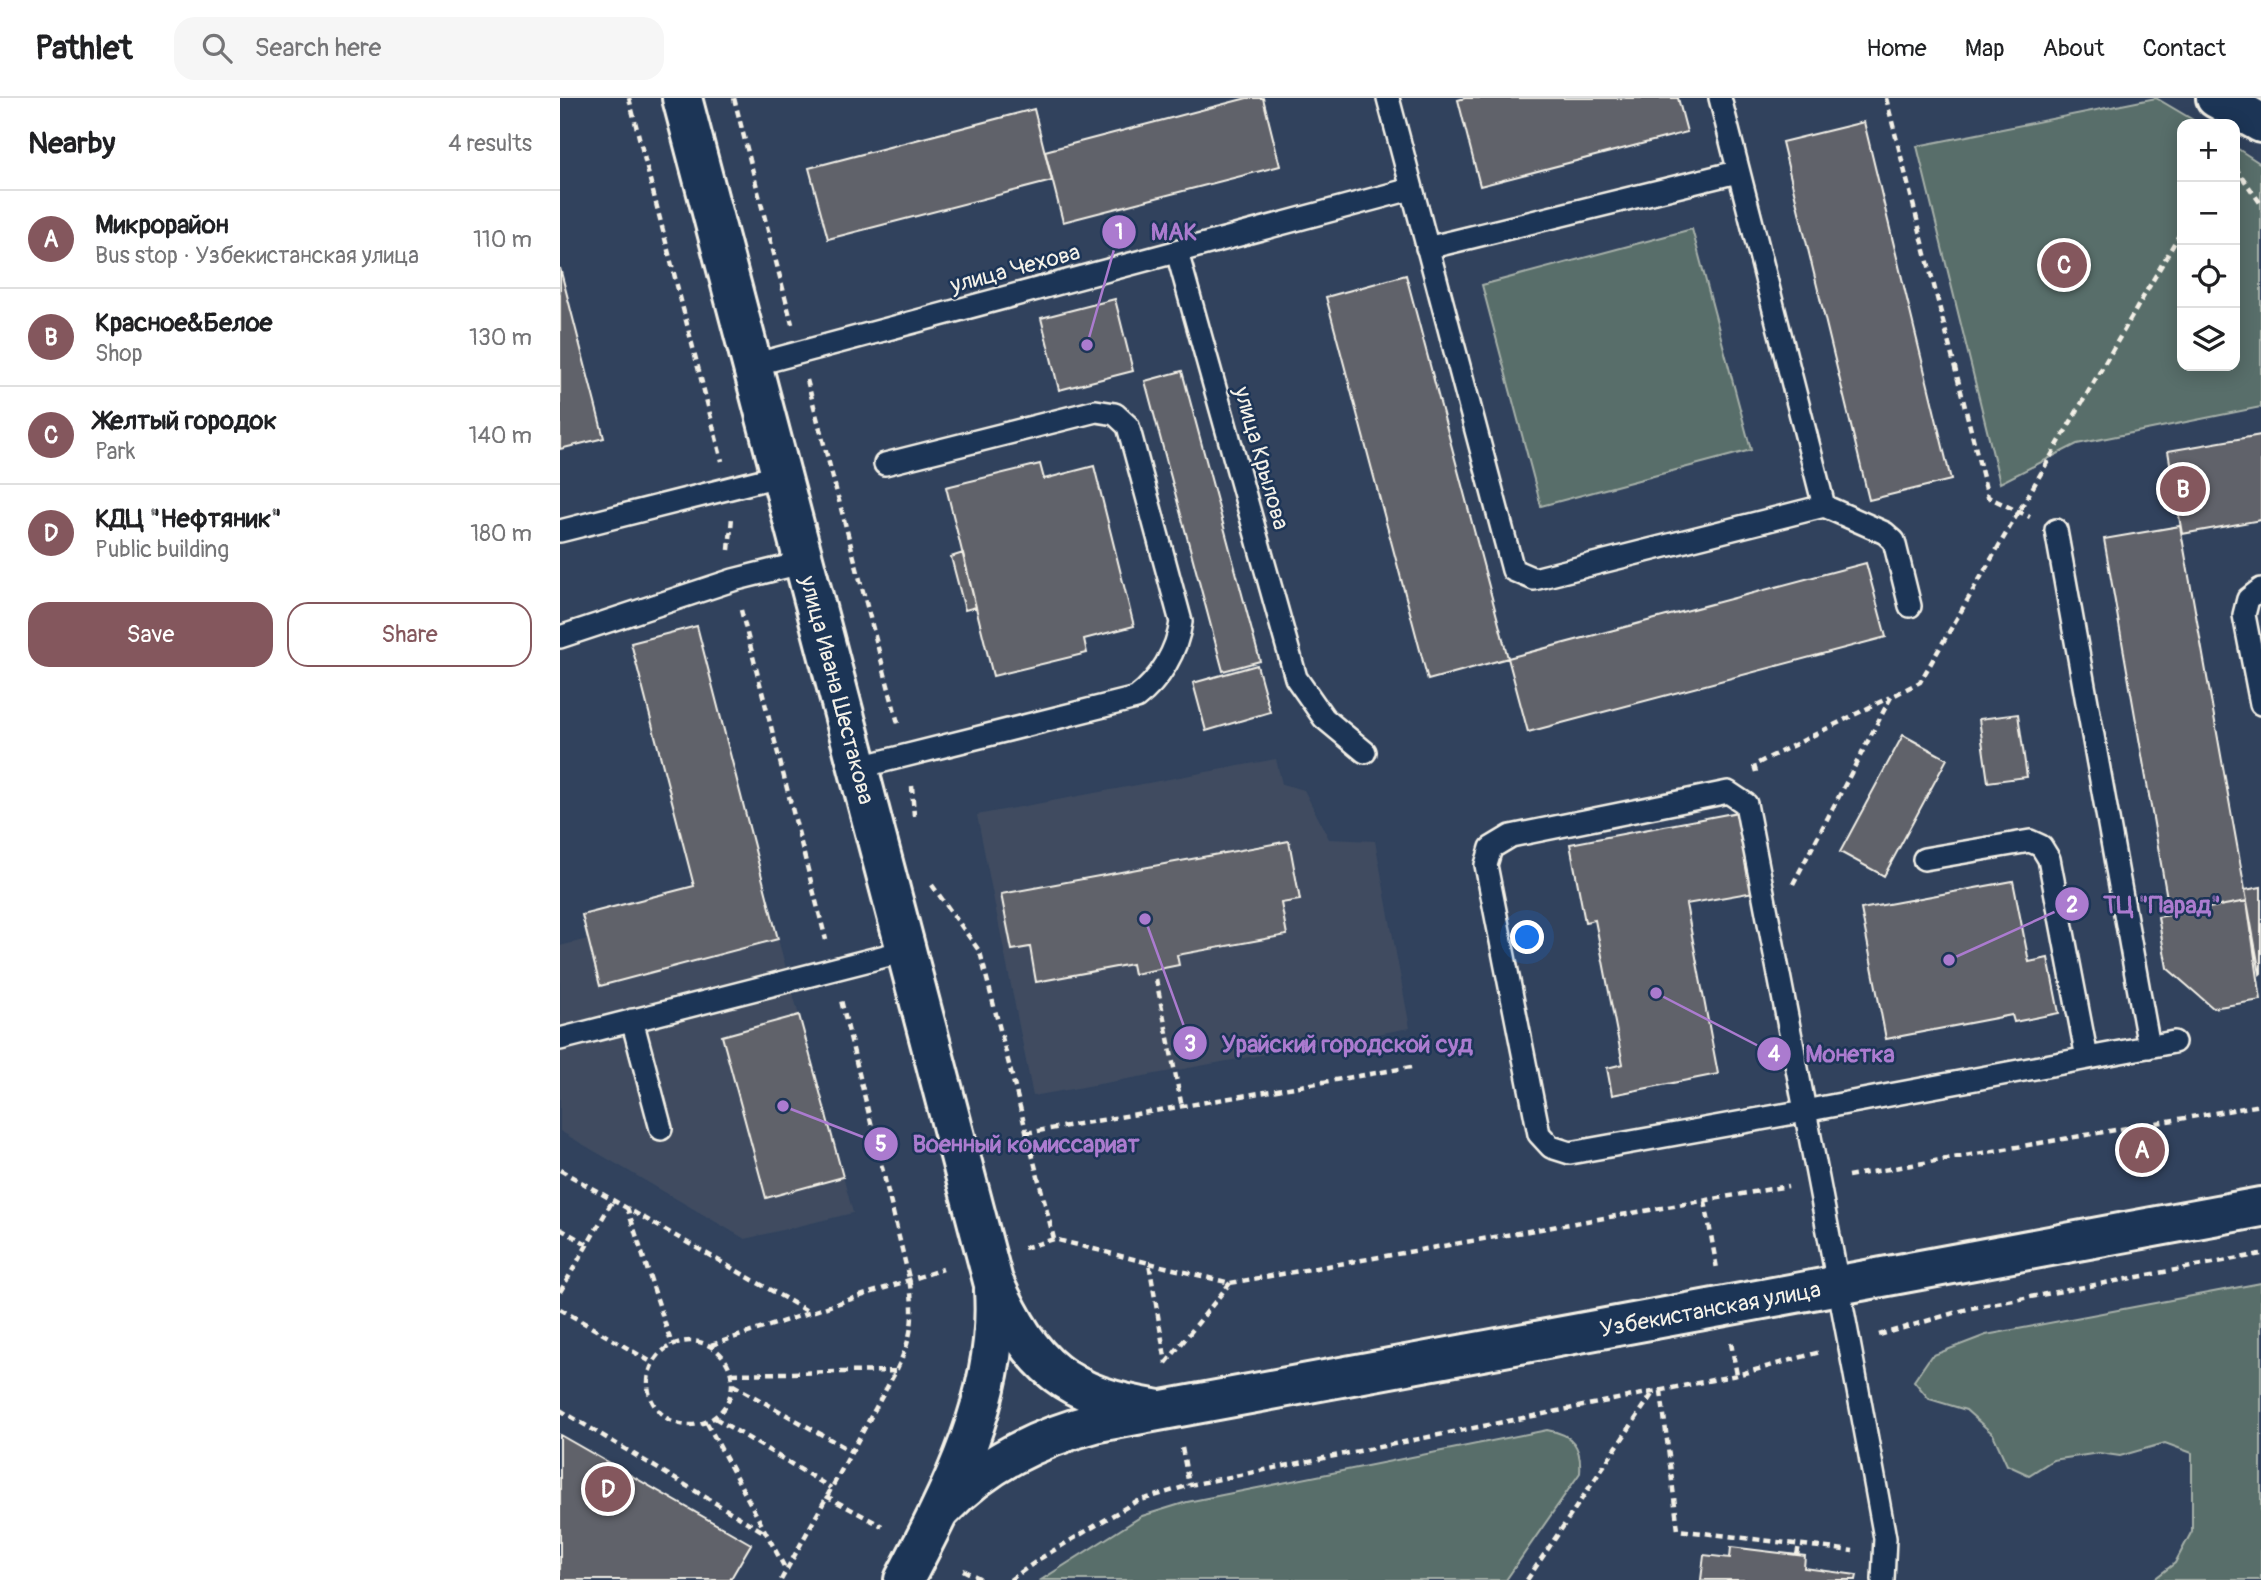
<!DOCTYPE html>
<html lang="en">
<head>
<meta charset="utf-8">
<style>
  :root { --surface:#fff; --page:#f6f6f6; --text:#202124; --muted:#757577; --line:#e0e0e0; --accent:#84575d }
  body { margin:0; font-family:Pangolin,sans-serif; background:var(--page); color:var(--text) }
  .controls { position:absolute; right:21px; top:21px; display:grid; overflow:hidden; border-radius:14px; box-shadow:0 4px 18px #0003 }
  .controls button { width:63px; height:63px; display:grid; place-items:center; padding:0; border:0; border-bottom:2px solid var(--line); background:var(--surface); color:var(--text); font:35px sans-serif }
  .you { position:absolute; left:968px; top:840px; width:24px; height:24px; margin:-18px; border:5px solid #fff; border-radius:50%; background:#1a73e8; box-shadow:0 0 0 10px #1a73e833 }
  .badge { display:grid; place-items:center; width:46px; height:46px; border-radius:50%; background:var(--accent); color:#fff; font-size:23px; font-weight:700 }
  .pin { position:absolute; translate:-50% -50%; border:4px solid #fff; box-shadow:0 2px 7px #0006 }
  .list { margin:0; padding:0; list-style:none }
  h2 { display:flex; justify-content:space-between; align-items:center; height:91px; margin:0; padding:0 28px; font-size:30px }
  h2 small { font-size:23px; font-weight:400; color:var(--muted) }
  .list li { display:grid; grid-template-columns:46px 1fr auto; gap:21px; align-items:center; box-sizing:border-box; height:98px; padding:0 28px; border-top:2px solid var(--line) }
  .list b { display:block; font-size:26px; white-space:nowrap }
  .list p { margin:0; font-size:23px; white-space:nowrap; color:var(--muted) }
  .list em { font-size:23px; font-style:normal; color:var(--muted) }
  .actions { display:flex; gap:14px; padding:21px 28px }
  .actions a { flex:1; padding:16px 0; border:2px solid var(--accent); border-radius:21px; text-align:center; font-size:24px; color:var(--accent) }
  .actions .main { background:var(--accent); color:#fff }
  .icon { flex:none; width:38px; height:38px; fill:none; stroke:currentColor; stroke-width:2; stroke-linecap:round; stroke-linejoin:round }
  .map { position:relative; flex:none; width:1701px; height:1482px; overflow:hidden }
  header { display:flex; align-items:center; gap:42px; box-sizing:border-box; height:98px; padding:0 35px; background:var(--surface); border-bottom:2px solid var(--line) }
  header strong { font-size:33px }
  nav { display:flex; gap:38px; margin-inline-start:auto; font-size:24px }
  .search { width:490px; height:63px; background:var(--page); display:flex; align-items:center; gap:18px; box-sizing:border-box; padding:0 24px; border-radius:21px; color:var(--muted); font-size:26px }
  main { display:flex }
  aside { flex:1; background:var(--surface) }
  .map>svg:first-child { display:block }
  .built { fill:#3f4c61 }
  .green { fill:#596e6a; stroke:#a6b0a9; stroke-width:2 }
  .building { fill:#61626b; stroke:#f4f1e8; stroke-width:2 }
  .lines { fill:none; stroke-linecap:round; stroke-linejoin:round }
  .lane-casing { stroke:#f4f1e8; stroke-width:26 }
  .street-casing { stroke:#f4f1e8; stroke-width:44 }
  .primary-casing { stroke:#f4f1e8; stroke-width:44 }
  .path { stroke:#f4f1e8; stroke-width:4.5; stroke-dasharray:7 5; stroke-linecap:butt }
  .lane { stroke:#1d3557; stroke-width:21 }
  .street { stroke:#1d3557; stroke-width:38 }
  .primary { stroke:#1d3557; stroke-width:38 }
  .labels { text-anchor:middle; stroke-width:5; stroke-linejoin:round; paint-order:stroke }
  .street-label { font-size:23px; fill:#f4f1e8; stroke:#1d3557 }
  .leader { fill:none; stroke:#ab7bcf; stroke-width:2.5 }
  .callout-dot { fill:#ab7bcf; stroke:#1d3557; stroke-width:2.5 }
  .mark-label { font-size:21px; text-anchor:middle; font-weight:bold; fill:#fff }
  .callout-label { font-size:24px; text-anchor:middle; font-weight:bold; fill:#ab7bcf; stroke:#1d3557; stroke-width:5; stroke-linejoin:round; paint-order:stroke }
</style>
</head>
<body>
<header>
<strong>Pathlet</strong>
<div class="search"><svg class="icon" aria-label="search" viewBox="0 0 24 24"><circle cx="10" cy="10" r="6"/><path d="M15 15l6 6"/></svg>Search here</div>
<nav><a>Home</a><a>Map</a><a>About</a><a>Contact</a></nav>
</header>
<main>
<aside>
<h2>Nearby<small>4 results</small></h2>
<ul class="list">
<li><span class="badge">A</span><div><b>Микрорайон</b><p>Bus stop · Узбекистанская улица</p></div><em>110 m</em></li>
<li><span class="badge">B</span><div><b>Красное&amp;Белое</b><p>Shop</p></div><em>130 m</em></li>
<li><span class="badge">C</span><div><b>Желтый городок</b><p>Park</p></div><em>140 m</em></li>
<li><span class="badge">D</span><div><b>КДЦ &quot;Нефтяник&quot;</b><p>Public building</p></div><em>180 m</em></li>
</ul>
<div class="actions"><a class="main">Save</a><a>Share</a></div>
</aside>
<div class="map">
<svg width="1701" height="1482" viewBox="0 0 1701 1482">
  <rect width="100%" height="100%" fill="#31425d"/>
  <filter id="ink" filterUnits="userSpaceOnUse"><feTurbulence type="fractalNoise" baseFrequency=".0143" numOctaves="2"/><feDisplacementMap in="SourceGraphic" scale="14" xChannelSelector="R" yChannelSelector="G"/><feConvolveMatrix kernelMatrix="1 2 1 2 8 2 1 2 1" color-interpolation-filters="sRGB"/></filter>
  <g filter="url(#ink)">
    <path class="built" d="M 716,661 L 722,686 L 744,692 L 769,741 L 815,743 L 850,930 L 473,998 L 417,717 Z
      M 28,841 L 41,887 L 218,841 L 293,1115 L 185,1141 L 0,1033 L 0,848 Z"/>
    <path class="green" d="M 1596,0 L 1640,26 L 1622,26 L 1622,268 L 1675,268 L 1675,49 L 1701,66 L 1701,309 L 1517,346 L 1440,385 L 1357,48 Z
      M 1132,131 L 1191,352 L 981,408 L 922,187 Z
      M 1701,1185 L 1701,1482 L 1593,1482 L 1615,1465 L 1632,1433 L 1632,1355 L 1605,1345 L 1560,1358 L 1539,1355 L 1493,1362 L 1469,1377 L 1447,1367 L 1433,1336 L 1406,1312 L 1369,1301 L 1354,1283 L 1371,1258 L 1426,1237 Z
      M 987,1332 C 1013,1336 1022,1349 1020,1375 L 946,1482 L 481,1482 L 582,1418 L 627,1404 Z"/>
    <path class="building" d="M 687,0 L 703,0 L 720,68 L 503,124 L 485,53 Z
      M 905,0 L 1118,0 L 1127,34 L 920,88 L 898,2 Z
      M 474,11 L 492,83 L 268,141 L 249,70 Z
      M 1304,24 L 1391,382 L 1309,402 L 1222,44 Z
      M 0,170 L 44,340 L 0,351 Z
      M 846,177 L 948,560 L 868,582 L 766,199 Z
      M 555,201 L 573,273 L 499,292 L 481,220 Z
      M 622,273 L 700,563 L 663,573 L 585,283 Z
      M 1701,337 L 1701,422 L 1622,436 L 1608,353 Z
      M 480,366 L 484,381 L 534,368 L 574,528 L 524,541 L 527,555 L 433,578 L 386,389 Z
      M 1620,428 L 1687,803 L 1610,817 L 1544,441 Z
      M 403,455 L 416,509 L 405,512 L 391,459 Z
      M 1306,465 L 1326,539 L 968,634 L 948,560 Z
      M 137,528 L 218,841 L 40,888 L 22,817 L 134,788 L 71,545 Z
      M 697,567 L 710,614 L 646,633 L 633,585 Z
      M 1458,616 L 1467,679 L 1428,684 L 1419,621 Z
      M 1343,637 L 1387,661 L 1324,778 L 1280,754 Z
      M 1178,714 L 1194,794 L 1126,806 L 1158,976 L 1052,997 L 1047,970 L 1063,966 L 1035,822 L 1025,824 L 1010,746 Z
      M 729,743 L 740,802 L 721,805 L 727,837 L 617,857 L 619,867 L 574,876 L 572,866 L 476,884 L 470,849 L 452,852 L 441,796 Z
      M 1453,783 L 1469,864 L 1488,860 L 1499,915 L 1454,924 L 1452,917 L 1326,941 L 1301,811 Z
      M 1701,789 L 1701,875 L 1700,876 L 1685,792 Z
      M 1687,803 L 1701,902 L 1653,910 L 1607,870 L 1598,819 Z
      M 239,917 L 283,1079 L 206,1100 L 162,938 Z
      M 0,1337 L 191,1446 L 170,1482 L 0,1482 Z
      M 1171,1449 L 1245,1458 L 1244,1470 L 1297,1477 L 1296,1482 L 1141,1482 L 1144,1457 L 1170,1460 Z"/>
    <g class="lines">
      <defs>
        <path id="lane" d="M 828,0 L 953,472 L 974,481 L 1264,408 L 1160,0
          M 867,150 L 1177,74
          M 617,154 L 736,580 L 764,620 L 805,654
          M 193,267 L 851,91
          M 1264,408 L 1325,435 L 1334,443 L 1350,508
          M 1496,432 L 1589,949
          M 0,433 L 222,377
          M 1701,491 L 1688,501 L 1684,517 L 1701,606
          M 0,539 L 173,482 L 245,464
          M 296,670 L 576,600 C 600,582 617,553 621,524 L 568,328 L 555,316 L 536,313 L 325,366
          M 1364,761 L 1470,743 L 1481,748 L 1489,761 L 1527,960
          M 72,922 L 101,1031
          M 0,941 L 345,853
          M 1323,1482 L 1325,1440 C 1281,1195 1233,950 1186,706 L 1168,694 L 951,738 L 931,750 L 926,767 L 979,1036 L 991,1049 L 1010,1055 L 1245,1013 L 1260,1010 L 1614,944"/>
        <path id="street" d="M 1656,0 L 1701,25"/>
        <g id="primary">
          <path id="s1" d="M 122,0 L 433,1183 C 473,1270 504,1297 599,1312"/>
          <path id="s2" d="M 381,1412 C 424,1366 477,1340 538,1324 L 1701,1109"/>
          <path d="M 344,1482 C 391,1393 441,1296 434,1192"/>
        </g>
      </defs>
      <use href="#lane" class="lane-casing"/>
      <use href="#street" class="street-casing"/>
      <use href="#primary" class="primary-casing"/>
      <path class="path" d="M 69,0 L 162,363
        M 174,0 L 232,226
        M 1326,0 L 1428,399 L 1470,419
        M 1675,69 L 1701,106
        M 247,282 L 339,629
        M 169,452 L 172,419
        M 181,512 L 266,842
        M 1196,674 L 1194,667 L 1330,599
        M 352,688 L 354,718
        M 1233,786 L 1331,599 L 1360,584 L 1622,132
        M 372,787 L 420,854 L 494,1141
        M 596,881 L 622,1009
        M 466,1035 L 851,969
        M 0,1072 L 249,1214
        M 1288,1078 L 1701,1007
        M 1145,1103 L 1157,1171
        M 67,1109 L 112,1247
        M 0,1131 L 27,1146
        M 464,1150 L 494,1141 L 589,1165 L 606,1265
        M 589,1165 L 670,1185 L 1228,1088
        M 0,1194 L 53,1102
        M 0,1211 L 93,1265
        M 1319,1237 L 1411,1210 L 1701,1156
        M88 1285a42 42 0 1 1 84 0a42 42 0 1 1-84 0Z
        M 1171,1245 L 1177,1277
        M 151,1247 L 383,1171
        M 606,1265 L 670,1185
        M 172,1276 L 335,1273
        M 173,1287 L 291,1353
        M 1101,1293 L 1118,1432 L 1293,1453
        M 0,1312 L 207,1436
        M 155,1320 L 271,1390
        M 147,1325 L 226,1472
        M 622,1350 L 629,1387
        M 266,1398 L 322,1428
        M 1237,1457 L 1239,1447
        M 403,1472 L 423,1482
        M 221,1482 L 336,1273 C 353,1237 355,1220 349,1180 L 281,902
        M 450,1482 L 481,1460 L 575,1404 L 630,1387 L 1177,1277 L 1260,1254
        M 967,1482 L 1093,1295"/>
      <use href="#lane" class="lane"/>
      <use href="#street" class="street"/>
      <use href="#primary" class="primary"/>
    </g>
  </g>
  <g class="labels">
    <g class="street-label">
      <text transform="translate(455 170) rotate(-15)" y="8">улица Чехова</text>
      <text transform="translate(702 360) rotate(74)" y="8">улица Крылова</text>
      <text dy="8" stroke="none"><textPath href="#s1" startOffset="612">улица Ивана Шестакова</textPath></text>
      <text dy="8" stroke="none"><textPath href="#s2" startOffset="805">Узбекистанская улица</textPath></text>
    </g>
  </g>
  <path class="leader" d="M527 247L559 134M1389 862L1512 806M585 821L630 945M1096 895L1214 956M223 1008L321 1046"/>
  <g class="callout-dot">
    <circle cx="527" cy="247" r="7"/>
    <circle cx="1389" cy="862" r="7"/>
    <circle cx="585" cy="821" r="7"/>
    <circle cx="1096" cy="895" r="7"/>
    <circle cx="223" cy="1008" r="7"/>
    <circle cx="559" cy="134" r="18"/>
    <circle cx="1512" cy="806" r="18"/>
    <circle cx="630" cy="945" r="18"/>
    <circle cx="1214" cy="956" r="18"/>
    <circle cx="321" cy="1046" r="18"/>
  </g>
  <g class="mark-label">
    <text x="559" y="141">1</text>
    <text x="1512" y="814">2</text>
    <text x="630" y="953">3</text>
    <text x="1214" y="963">4</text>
    <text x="321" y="1053">5</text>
  </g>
  <g class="callout-label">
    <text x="614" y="142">МАК</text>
    <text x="1602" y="815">ТЦ "Парад"</text>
    <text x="787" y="954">Урайский городской суд</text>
    <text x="1290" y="964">Монетка</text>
    <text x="466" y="1054">Военный комиссариат</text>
  </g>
</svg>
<div class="controls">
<button>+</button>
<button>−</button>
<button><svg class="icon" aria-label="locate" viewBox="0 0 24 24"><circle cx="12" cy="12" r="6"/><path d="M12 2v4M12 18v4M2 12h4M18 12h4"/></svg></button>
<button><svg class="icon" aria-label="layers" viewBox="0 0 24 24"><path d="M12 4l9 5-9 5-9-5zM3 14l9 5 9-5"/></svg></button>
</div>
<div class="you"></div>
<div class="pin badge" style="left:1582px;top:1052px">A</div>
<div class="pin badge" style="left:1623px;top:391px">B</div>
<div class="pin badge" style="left:1504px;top:167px">C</div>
<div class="pin badge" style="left:48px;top:1391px">D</div>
</div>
</main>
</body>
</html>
